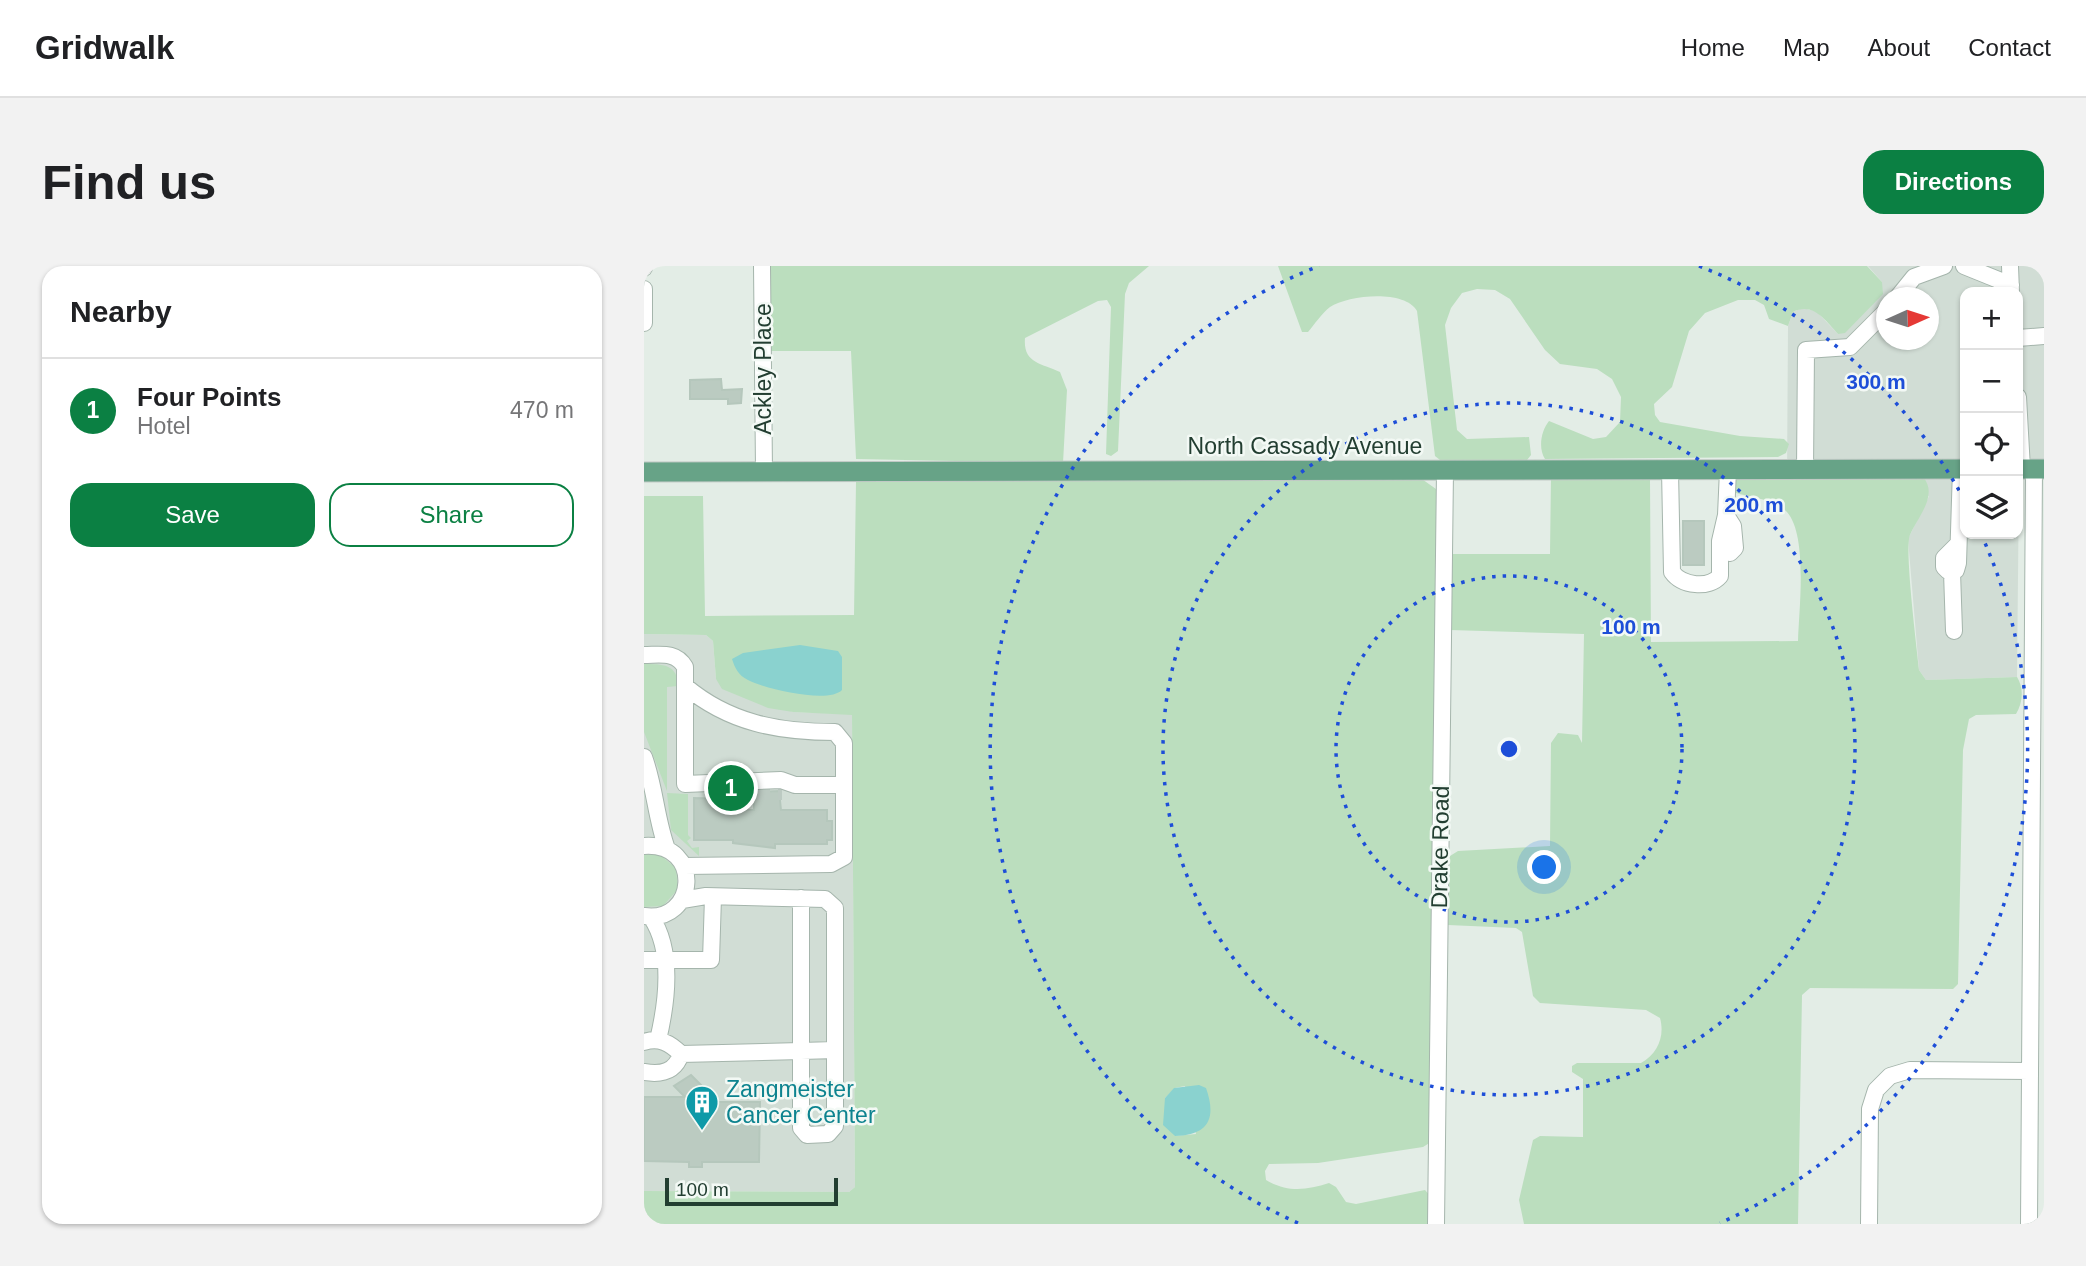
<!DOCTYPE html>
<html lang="en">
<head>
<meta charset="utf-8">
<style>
  :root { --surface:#fff; --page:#f2f2f2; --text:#202124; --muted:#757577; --line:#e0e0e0; --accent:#0b8043 }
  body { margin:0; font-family:Helvetica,sans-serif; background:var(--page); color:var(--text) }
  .controls { position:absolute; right:21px; top:21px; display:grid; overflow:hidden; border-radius:14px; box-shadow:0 2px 5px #0004 }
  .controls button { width:63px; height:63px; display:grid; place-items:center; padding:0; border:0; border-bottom:2px solid var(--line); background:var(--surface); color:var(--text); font:35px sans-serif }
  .compass { position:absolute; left:1232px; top:21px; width:63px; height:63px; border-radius:50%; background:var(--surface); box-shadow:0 2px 5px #0004; rotate:87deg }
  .scale { position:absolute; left:21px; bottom:18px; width:173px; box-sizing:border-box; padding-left:7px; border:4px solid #223e31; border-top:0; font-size:19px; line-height:24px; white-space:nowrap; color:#223e31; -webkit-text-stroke:5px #f3f9f5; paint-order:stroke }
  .you { position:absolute; left:901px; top:602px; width:24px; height:24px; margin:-18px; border:5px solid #fff; border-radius:50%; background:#1a73e8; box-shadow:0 0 0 10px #1a73e833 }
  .badge { display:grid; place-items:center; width:46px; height:46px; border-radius:50%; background:var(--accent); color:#fff; font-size:23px; font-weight:700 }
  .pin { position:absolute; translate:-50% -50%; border:4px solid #fff; box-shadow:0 2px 7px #0006 }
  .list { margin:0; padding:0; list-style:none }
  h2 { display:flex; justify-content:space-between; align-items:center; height:91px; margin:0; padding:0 28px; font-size:30px }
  h2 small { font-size:23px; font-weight:400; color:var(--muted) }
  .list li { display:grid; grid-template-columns:46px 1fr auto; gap:21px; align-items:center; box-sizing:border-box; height:105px; padding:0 28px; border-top:2px solid var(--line) }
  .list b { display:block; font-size:26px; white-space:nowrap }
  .list p { margin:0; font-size:23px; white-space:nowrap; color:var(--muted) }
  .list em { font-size:23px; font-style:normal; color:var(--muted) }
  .actions { display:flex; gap:14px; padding:21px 28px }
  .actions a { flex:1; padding:16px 0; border:2px solid var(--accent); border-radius:21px; text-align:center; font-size:24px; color:var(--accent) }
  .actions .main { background:var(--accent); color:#fff }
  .icon { flex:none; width:38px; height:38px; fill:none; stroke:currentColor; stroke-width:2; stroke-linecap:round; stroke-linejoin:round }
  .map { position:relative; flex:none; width:1400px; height:958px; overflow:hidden; border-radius:21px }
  header { display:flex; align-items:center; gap:42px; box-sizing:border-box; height:98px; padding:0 35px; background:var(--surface); border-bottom:2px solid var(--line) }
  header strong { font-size:33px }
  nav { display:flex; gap:38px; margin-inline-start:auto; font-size:24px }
  .intro { display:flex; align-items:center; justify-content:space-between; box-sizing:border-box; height:168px; padding:0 42px }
  h1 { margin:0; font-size:49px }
  .button { padding:18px 32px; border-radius:21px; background:var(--accent); color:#fff; font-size:24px; font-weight:700 }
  main { display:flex; gap:42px; padding:0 42px }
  aside { flex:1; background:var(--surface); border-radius:21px; box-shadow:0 2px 5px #0004 }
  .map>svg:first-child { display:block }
  .built { fill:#d1ddd5; fill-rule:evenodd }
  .green { fill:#bbdebe; fill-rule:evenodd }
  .water { fill:#8ad2cf }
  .building { fill:#bbcbc1; stroke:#b5c7bc; stroke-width:2 }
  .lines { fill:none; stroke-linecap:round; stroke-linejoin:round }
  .minor-tunnel { stroke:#bccac2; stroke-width:16; stroke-dasharray:16 8; stroke-linecap:butt }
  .minor-casing { stroke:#a5b5ac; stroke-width:18 }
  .major-casing { stroke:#c1c9c5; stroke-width:21 }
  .minor { stroke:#fff; stroke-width:16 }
  .major { stroke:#67a387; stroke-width:19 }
  .ring { fill:none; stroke:#1d4ed8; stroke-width:3.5; stroke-dasharray:3.5 7 }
  .labels { text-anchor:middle; stroke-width:5; stroke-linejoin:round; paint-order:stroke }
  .street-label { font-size:23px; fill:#223e31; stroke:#f3f9f5 }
  .culture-label { font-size:23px; fill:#0d838f; stroke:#f3f9f5; text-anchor:start }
  .centre { fill:#1d4ed8; stroke:#f3f9f5; stroke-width:3.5 }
  .ring-label { font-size:21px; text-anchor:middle; font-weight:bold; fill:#1d4ed8; stroke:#f3f9f5; stroke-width:5; stroke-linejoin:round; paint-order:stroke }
</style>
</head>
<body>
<header>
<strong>Gridwalk</strong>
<nav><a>Home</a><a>Map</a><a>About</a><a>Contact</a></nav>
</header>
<div class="intro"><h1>Find us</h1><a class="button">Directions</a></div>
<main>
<aside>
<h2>Nearby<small></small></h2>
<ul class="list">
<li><span class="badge">1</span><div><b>Four Points</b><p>Hotel</p></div><em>470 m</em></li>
</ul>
<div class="actions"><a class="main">Save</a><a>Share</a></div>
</aside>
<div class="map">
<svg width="1400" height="958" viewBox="0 0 1400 958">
  <rect width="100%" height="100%" fill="#e3ede6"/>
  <path class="built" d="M 1224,0 L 1400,0 L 1400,210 L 1375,211 L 1373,411 L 1282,414 L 1275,404 L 1264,273 L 1285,230 L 1143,212 L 1144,60 L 1149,46 L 1158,42 L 1172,45 L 1194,68 L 1238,16 ZM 1321,26 L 1374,26 L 1374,268 L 1321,268 ZM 1242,32 L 1284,32 L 1284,74 L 1242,74 Z
    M 0,368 L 62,369 L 69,375 L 72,413 L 149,446 L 208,448 L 211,921 L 205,926 L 0,925 Z"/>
  <path class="green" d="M 124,0 L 505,0 L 485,17 L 481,28 L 474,185 L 467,190 L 462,188 L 467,41 L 463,34 L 454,35 L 381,72 C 379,97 396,97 416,106 L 423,124 L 419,197 L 212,193 L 207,85 L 125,85 Z
    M 634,0 L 1223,0 L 1238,16 L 1239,28 L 1201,67 L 1194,68 C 1181,54 1169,36 1149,46 L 1144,60 L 1125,53 L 1120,39 L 1111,34 L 1094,34 L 1061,47 L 1045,65 L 1028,121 L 1010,138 L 1011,149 L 1016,156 L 1096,170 L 1140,173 L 1145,178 L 1142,187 L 1134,191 L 901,193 C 894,182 897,165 905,155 L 949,173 L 962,171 L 976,156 L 977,131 L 968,113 L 953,103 L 916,98 L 901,84 L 866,33 L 851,24 L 833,23 L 818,27 L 807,42 L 801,59 L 813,164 L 823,173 L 885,171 L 887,189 L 883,194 L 796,194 L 791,190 L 773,45 C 761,23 704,29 686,41 C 678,47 670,59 664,66 L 658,66 Z
    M 907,210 L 1006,212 L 1007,376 L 1154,375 C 1155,343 1164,270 1143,246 C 1132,234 1107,231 1092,227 L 1088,218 L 1091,212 L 1279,211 C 1295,229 1273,252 1266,269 C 1260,281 1273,383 1275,404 L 1282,414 L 1373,411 C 1380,422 1379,437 1372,448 L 1332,449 L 1325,453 L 1319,484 L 1314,718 L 1309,723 L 1166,722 L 1158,729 L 1154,958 L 880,958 L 875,934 L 889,874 L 896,870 L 939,871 L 939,813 L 928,806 L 928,800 L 933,797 L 997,797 C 1014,788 1021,770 1016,752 L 1002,744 L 896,737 L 889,730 L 878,666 L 872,662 L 804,659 L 806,590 L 814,585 L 906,580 L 907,477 L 914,467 L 934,469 L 938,477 L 940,368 L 806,364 L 806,288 L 906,288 Z
    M 775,211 L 792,223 L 795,233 L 787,876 L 779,881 L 674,897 L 625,898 L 621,905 L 622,914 C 644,927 663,924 685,917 L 692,921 L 702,936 L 712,938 L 781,924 L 788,932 L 788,958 L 0,958 L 0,925 L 205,926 L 211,921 L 208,449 L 149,446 L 124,442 L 78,423 L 72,413 L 69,375 L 62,369 L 0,368 L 0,230 L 59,230 L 61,350 L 210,349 L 212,216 ZM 541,820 L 552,868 L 531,870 L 521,832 L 531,822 Z
    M 0,398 C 18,398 34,398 34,420 L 23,421 L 23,525 L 0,466 Z
    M 23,527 L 44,528 L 44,569 L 47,572 L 43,575 L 48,582 L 55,581 L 55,590 L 27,564 Z
    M 0,588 L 15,588 L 32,602 L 34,623 L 19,640 L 0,641 Z"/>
  <path class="water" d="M 156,379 L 194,385 L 198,391 L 198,424 C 185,438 121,423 104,414 C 94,409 91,402 88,393 L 99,387 Z
    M 555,819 L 562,822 C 573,853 564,869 531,870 L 519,859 L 521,832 L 530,822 Z"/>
  <path class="building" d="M 77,113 L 78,124 L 98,123 L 97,137 L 84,138 L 84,133 L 46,133 L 46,114 Z
    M 1039,255 L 1060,255 L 1060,299 L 1039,299 Z
    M 135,525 L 137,544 L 183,544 L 183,555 L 188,555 L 188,574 L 183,574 L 183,578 L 131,578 L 131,582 L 89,577 L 89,574 L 50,574 L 50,532 L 85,533 L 85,544 L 110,544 L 110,526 Z
    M 47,809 L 74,836 L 116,836 L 115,896 L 58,896 L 58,901 L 45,901 L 45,896 L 0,895 L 0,831 L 41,831 L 30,820 Z"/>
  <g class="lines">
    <path class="minor-tunnel" d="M 110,526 L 138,526"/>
    <defs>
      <path id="minor" d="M 118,0 L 120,205
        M 1320,0 L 1367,19
        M 1366,0 L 1367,26
        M 0,2 L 0,0
        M 0,23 L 0,57
        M 1253,32 L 1270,11 L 1300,0
        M 1374,72 L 1400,70
        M 1374,131 L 1378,203
        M 1026,204 L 1028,306 C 1038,320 1065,323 1076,310 L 1076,275 L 1082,249 L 1084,204
        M 1161,204 L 1162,84 L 1206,81 L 1242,45
        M 1313,279 L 1300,292 L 1300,301 L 1304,305 L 1312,304 L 1314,297 L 1317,203
        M 1077,285 L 1086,287 L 1091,282 L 1089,260 L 1082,249
        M 1308,306 L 1310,365
        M 0,389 C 16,389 32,385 41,401 L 41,518 L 137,514 L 151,519 L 200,519
        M 0,491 C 11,521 12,553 23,583
        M 0,580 C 60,576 53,658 0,650
        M 40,600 L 187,598 L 200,591 L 200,477 L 191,466 C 134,466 85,457 41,420
        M 157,632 L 157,785 L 191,784
        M 7,651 C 30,685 23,736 14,774
        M 0,694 L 67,694 L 69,631
        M 0,776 C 15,771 26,777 37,788 C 31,806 18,809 0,806
        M 37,788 L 157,785 L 157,862 L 163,869 L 184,868 L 191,860 L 191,642 L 181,633 L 62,630 L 38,634
        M 792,958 L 801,205
        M 1225,958 L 1226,843 L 1232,824 L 1246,810 L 1266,804 L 1386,805
        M 1385,958 L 1390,203"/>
      <path id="major" d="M 1374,203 L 1400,203
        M 0,206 L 1321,203"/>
    </defs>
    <use href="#minor" class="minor-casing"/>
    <use href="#major" class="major-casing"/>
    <use href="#minor" class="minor"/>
    <use href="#major" class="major"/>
  </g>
  <g class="ring">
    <circle cx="865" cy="483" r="173"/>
    <circle cx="865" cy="483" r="346"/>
    <path d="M654 957A519 519 0 0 1 675 0M1055 0A519 519 0 0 1 1321 235M1337 268A519 519 0 0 1 1076 957"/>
  </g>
  <defs>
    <symbol id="building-pin" viewBox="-11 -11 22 30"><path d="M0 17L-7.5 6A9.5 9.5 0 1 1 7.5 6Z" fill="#0f9aa8" stroke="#f3f9f5"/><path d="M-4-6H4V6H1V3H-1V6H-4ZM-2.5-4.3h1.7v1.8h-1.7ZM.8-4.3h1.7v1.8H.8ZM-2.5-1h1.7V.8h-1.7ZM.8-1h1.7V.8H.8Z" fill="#fff"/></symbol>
  </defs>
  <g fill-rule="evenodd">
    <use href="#building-pin" x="39" y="817" width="38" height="52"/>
  </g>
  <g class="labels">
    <g class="street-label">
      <text transform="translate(119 103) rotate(-90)" y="8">Ackley Place</text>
      <text x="661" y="188">North Cassady Avenue</text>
      <text transform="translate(796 581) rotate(-89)" y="8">Drake Road</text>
    </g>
    <g class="culture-label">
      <text x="82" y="831">Zangmeister<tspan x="82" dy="26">Cancer Center</tspan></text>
    </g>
  </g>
  <circle cx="865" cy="483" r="10" class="centre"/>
  <g class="ring-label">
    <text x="1232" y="123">300 m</text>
    <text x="1110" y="246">200 m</text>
    <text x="987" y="368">100 m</text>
  </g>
</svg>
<div class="controls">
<button>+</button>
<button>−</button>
<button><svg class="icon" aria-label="locate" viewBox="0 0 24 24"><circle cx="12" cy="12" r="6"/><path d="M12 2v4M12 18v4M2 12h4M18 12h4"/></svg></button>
<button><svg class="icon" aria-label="layers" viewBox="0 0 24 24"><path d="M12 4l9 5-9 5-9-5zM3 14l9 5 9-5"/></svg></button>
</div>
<svg class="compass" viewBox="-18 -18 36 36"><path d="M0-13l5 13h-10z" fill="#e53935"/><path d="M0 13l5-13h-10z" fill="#757577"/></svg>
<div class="scale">100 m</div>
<div class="you"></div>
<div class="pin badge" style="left:87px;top:522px">1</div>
</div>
</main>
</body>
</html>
